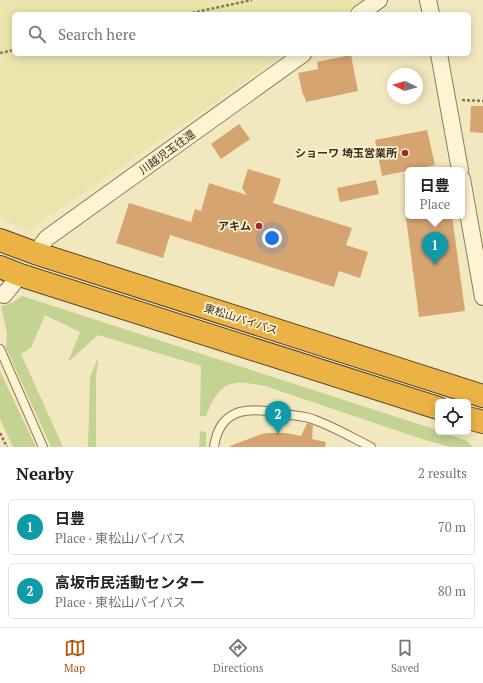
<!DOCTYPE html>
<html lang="en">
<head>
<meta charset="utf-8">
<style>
  :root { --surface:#fff; --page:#f6f6f6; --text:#222; --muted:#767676; --line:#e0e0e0; --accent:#b45309 }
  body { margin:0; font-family:"PT Serif","Noto Sans JP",serif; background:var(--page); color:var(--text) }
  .controls { position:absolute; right:12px; bottom:12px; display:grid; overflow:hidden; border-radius:6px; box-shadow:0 2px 10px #0003 }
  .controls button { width:36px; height:36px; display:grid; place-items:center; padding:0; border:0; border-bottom:1px solid var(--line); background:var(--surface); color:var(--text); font:20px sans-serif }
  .compass { position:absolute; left:387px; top:68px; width:36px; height:36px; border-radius:50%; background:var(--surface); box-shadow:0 2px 10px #0003; rotate:275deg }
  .you { position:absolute; left:272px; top:238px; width:14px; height:14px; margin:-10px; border:3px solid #fff; border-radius:50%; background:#1a73e8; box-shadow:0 0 0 6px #1a73e833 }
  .badge { display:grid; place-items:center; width:26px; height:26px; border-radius:50%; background:var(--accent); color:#fff; font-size:13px; font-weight:700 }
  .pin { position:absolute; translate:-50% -33px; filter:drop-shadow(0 1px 2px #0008) }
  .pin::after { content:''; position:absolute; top:21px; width:14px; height:12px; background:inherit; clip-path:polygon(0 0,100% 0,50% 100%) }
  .popup { position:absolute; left:405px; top:167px; width:60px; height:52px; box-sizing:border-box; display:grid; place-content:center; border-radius:6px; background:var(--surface); filter:drop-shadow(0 1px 3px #0005); font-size:13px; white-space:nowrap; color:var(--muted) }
  .popup b { font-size:15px; color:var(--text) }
  .popup::after { content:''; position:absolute; left:50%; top:100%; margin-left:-8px; border:8px solid transparent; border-top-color:var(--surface) }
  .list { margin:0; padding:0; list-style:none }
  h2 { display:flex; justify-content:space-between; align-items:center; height:52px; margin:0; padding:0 16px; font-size:17px }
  h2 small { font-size:13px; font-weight:400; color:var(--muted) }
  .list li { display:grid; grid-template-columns:26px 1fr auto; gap:12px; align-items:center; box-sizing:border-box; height:56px; margin:0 8px 8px; padding:0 8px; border:1px solid var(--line); border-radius:6px }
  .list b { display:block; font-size:15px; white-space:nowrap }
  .list p { margin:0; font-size:13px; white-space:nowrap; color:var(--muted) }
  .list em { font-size:13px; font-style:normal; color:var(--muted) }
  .icon { flex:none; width:22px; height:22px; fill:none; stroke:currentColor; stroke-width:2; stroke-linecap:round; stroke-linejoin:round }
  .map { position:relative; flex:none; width:483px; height:447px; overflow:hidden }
  .search { position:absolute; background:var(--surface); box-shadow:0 2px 10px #0003; left:12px; right:12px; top:12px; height:44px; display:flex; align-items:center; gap:10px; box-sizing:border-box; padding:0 14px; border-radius:6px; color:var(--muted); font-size:15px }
  .sheet { height:180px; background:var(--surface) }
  nav { display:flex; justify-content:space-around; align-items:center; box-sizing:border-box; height:56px; border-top:1px solid var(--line); background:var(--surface); font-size:11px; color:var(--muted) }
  nav a { display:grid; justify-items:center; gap:2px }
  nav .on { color:var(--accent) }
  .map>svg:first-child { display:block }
  .farmland { fill:#e9e5ac }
  .green { fill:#c4d292 }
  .building { fill:#d5a471 }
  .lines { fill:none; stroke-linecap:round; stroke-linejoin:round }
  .lane-casing { stroke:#8d7855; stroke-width:10 }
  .street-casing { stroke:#8d7855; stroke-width:18 }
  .highway-casing { stroke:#5a452a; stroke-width:24 }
  .path { stroke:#8d7855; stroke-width:2.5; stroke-dasharray:3 2; stroke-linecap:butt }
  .lane { stroke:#fcf4d3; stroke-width:8 }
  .street { stroke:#fcf4d3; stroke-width:16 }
  .highway { stroke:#ebb246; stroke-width:22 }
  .poi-dot { fill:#a32a1f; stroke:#f9f1d0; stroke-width:1.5 }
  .labels { text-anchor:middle; stroke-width:3.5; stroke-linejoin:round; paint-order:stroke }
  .street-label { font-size:11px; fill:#3b2e1b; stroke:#f9f1d0 }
  .poi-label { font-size:11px; font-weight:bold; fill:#3b2e1b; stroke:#f9f1d0; text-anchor:end }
</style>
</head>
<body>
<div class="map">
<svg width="483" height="447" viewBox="0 0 483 447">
  <rect width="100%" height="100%" fill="#f2e8bf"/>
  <path class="farmland" d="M 0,0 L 363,0 L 343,14 L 14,14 L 14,54 L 285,54 L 29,230 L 0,219 Z"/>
  <path class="green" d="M 22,296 L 434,429 L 438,430 L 438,432 L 442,432 L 467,441 L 473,447 L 451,447 L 425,440 L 265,386 C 230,379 220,381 206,416 L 200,416 L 201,366 L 98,335 L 68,362 L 80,332 L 45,315 L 31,348 L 21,354 L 63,447 L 51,447 L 6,348 L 7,333 L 1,306 L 12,303 Z
    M 97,360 L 98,361 L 96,377 L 96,447 L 88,447 L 90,377 Z
    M 0,371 L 36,447 L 13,447 L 0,419 Z
    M 200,431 L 206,432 L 206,447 L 199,447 Z"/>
  <path class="building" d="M 351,55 L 358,91 L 306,102 L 304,95 L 303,95 L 298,73 L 318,69 L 317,62 Z
    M 471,106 L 483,106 L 483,133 L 470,132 Z
    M 239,124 L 250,139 L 221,159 L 211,144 Z
    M 427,130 L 435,165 L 382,176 L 375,140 Z
    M 248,169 L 281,179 L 273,203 L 352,228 L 346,245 L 368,252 L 360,278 L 339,271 L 334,287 L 170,235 L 163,258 L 116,243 L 129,203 L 191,222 L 195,209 L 201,211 L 209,183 L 247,195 L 242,188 Z
    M 376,180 L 379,194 L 340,202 L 337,188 Z
    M 423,216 L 452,216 L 465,311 L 419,317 L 406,218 Z
    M 307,423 L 313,425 L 312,439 L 326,442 L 325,447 L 230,447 L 230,446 L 259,435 L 267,433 L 286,433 L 301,436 Z"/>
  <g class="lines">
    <defs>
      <path id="lane" d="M 0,349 L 43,447
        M 214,447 C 220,405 252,407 285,414 C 295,416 306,416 315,420 C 334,427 353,438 371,447"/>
      <path id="street" d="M 428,0 L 431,14
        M 359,14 L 379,0
        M 439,54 L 460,170
        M 462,179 L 483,297
        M 35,253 L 47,238 L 303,54
        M 0,294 L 4,295 L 20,275"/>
      <path id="highway" d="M 0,240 L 35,253 L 483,396
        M 0,267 L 20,275 L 438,408
        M 468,418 L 483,422"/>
    </defs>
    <use href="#lane" class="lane-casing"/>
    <use href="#street" class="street-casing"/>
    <use href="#highway" class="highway-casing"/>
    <path class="path" d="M 187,14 L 252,0
      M 0,53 L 14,50
      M 462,100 L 483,101
      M 0,433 L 7,447"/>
    <use href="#lane" class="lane"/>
    <use href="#street" class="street"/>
    <use href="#highway" class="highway"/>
  </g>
  <g class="poi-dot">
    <circle cx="405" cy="153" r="4"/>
    <circle cx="259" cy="226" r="4"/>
  </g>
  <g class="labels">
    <g class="street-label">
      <text transform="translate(167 152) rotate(-36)" y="4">川越児玉往還</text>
      <text transform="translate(241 319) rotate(18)" y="4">東松山バイパス</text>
    </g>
    <g class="poi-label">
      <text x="397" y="157">ショーワ 埼玉営業所</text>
      <text x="251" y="230">アキム</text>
    </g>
  </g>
</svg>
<div class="controls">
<button><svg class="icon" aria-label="locate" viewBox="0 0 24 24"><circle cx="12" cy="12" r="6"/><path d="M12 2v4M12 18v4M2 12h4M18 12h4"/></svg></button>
</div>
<svg class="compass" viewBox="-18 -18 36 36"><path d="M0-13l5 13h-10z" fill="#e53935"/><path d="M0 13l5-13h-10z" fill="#767676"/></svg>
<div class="you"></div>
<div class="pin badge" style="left:435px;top:265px;background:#0f9aa8">1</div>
<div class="popup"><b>日豊</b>Place</div>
<div class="pin badge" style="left:278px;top:434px;background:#0f9aa8">2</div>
<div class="search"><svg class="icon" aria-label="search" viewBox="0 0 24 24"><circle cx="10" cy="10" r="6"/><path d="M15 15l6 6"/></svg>Search here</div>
</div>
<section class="sheet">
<h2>Nearby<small>2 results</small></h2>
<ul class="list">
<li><span class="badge" style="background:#0f9aa8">1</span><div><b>日豊</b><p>Place · 東松山バイパス</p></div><em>70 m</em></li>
<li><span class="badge" style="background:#0f9aa8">2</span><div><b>高坂市民活動センター</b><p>Place · 東松山バイパス</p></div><em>80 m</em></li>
</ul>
</section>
<nav>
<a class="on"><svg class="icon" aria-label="map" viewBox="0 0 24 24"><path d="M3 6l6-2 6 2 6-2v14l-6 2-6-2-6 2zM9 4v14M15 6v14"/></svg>Map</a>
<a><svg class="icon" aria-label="directions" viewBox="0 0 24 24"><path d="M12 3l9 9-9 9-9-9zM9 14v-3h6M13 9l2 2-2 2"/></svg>Directions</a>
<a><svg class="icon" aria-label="saved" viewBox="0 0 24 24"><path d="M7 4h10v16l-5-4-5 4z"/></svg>Saved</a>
</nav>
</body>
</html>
